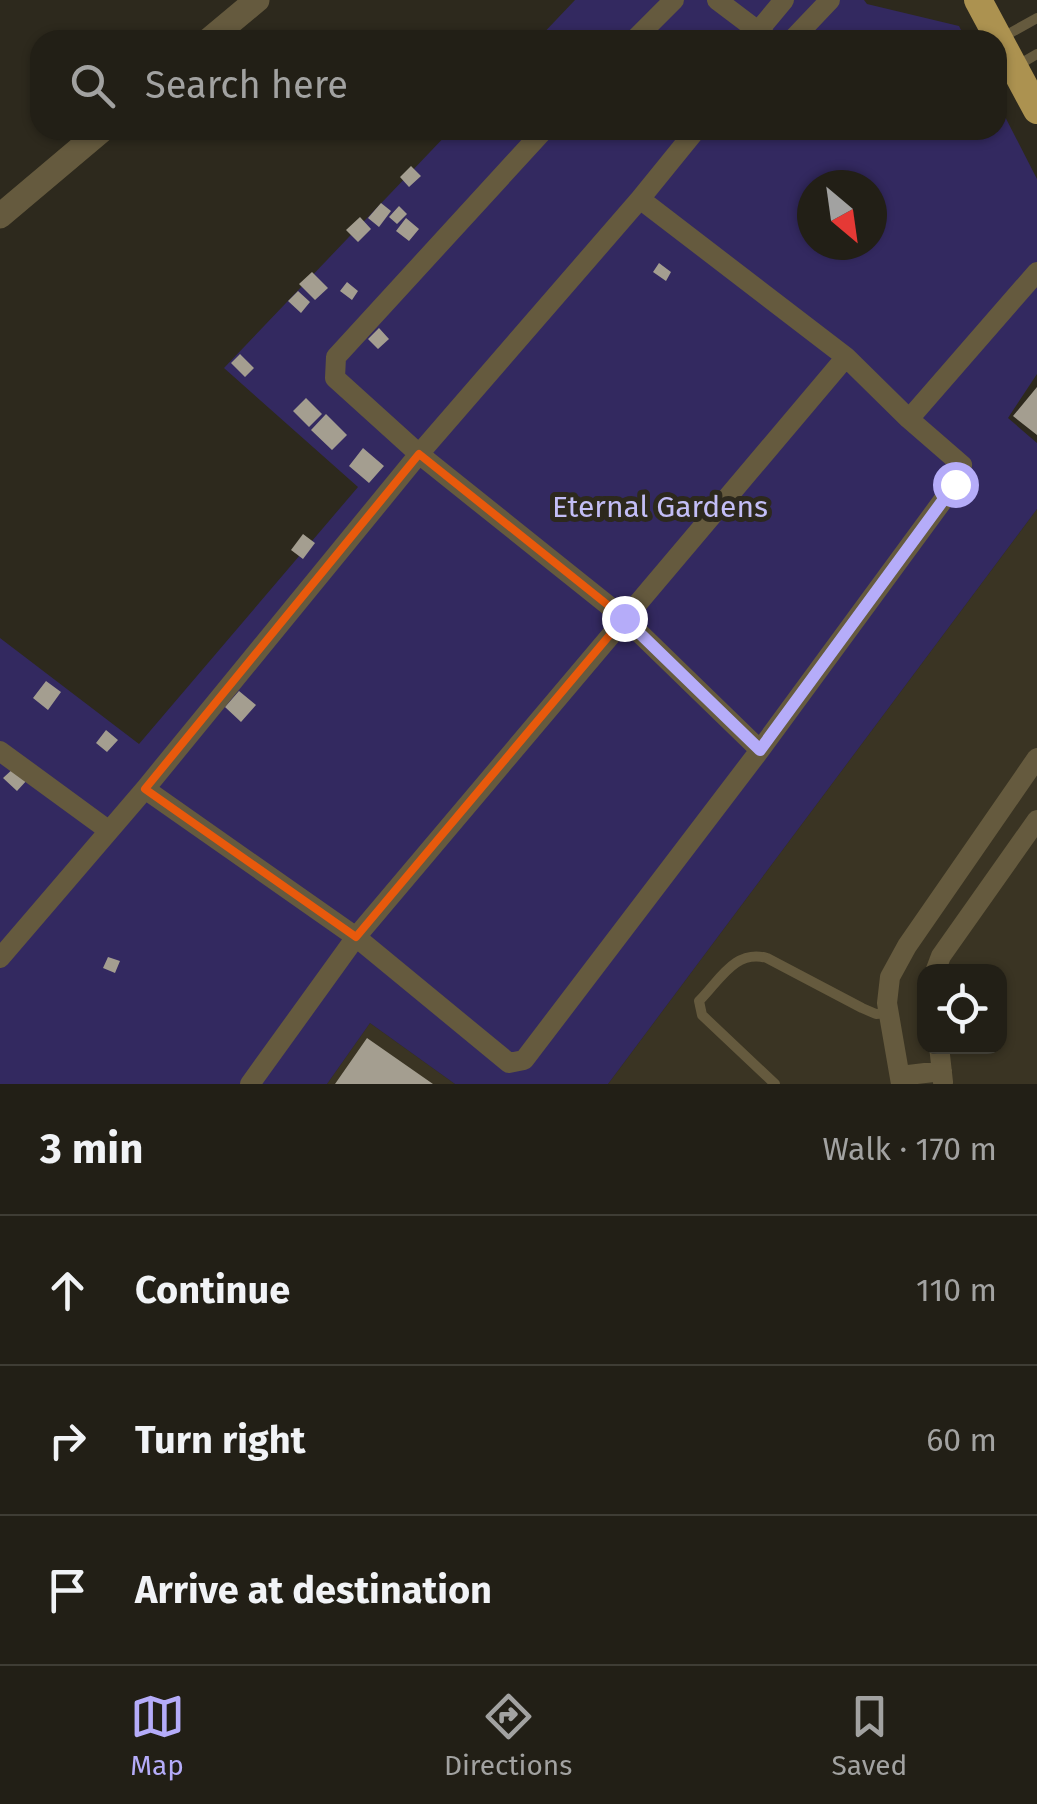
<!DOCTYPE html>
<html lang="en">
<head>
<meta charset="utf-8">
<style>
  :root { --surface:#221f16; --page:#2a271f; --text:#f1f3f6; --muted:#a2a2a1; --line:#3f3d35; --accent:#b5acf9 }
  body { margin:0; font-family:"Fira Sans",sans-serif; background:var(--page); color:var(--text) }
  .controls { position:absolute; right:30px; bottom:30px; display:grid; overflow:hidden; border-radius:20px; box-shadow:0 2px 8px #0004 }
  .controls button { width:90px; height:90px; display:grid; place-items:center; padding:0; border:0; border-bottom:2px solid var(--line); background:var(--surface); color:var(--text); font:50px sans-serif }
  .compass { position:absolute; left:797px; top:170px; width:90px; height:90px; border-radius:50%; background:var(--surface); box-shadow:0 2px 8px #0004; rotate:151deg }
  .stop { position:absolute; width:30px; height:30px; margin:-22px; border:8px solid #b5acf9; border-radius:50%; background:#fff }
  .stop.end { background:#b5acf9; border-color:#fff; box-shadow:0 2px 10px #0008 }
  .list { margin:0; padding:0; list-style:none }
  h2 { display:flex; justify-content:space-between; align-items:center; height:130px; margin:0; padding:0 40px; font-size:42px }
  h2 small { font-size:32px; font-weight:400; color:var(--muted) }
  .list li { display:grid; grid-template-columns:65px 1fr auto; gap:30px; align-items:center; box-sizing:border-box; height:150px; padding:0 40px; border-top:2px solid var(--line) }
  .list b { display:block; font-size:38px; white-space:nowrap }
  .list em { font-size:32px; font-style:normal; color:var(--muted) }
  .icon { flex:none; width:55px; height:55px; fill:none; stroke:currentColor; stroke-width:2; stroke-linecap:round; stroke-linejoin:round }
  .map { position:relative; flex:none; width:1037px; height:1084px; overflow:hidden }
  .search { position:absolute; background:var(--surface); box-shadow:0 2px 8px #0004; left:30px; right:30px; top:30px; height:110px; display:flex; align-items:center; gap:25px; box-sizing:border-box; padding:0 35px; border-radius:30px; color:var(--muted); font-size:38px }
  .sheet { height:580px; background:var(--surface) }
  nav { display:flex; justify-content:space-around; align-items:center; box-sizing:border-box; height:140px; border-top:2px solid var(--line); background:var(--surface); font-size:28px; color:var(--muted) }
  nav a { display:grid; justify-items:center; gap:5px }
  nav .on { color:var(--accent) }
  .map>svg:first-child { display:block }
  .built { fill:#3a3423; fill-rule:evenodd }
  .green { fill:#332960; fill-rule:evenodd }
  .building { fill:#a49e90 }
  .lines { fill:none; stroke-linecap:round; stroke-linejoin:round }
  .service { stroke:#655a3e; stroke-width:10 }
  .minor { stroke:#655a3e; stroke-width:20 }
  .tertiary { stroke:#655a3e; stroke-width:25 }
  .trunk { stroke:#ac9250; stroke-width:28 }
  .route { stroke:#b5acf9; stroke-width:12 }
  .marked { fill:none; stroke:#e8590c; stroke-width:8; stroke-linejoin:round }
  .labels { text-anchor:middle; stroke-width:10; stroke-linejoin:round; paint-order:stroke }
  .park-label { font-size:30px; fill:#c3bef6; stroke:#2d291d }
</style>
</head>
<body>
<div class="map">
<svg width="1037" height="1084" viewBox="0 0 1037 1084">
  <rect width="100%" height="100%" fill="#2d291d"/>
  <path class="built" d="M 1037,509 L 1037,1084 L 608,1084 ZM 924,972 L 1000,972 L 1000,1046 L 924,1046 Z
    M 370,1023 L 455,1084 L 327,1084 Z"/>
  <path class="green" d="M 575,0 L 864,0 L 867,4 L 959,26 L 966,40 L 537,40 Z
    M 997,101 L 1037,179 L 1037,374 L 1008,418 L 1037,443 L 1037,509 L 608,1084 L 455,1084 L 370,1023 L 327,1084 L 0,1084 L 0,638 L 139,744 L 358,487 L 224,368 L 451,130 L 997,130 ZM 812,185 L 872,185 L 872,245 L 812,245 Z"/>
  <path class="building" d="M 411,166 L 421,176 L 409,187 L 400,177 Z
    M 381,203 L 391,211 L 379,227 L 368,218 Z
    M 399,206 L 407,214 L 397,224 L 389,217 Z
    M 360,217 L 371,229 L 358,242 L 346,230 Z
    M 406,218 L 419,229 L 409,241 L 396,231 Z
    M 659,263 L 671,272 L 666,281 L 653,272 Z
    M 312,272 L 328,288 L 315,300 L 299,284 Z
    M 347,282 L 358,291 L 352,300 L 340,291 Z
    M 298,291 L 310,302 L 301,313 L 288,301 Z
    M 379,328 L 389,339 L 378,349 L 368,339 Z
    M 240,354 L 254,368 L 245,377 L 231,363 Z
    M 1037,387 L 1037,435 L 1013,416 Z
    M 306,398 L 322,414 L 309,427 L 293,411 Z
    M 326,414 L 347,435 L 332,450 L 311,430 Z
    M 363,448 L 384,466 L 369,483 L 349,466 Z
    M 303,534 L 315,543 L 303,559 L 291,550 Z
    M 46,681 L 61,692 L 48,710 L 33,698 Z
    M 239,691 L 256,705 L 241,722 L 225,707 Z
    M 106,730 L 118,740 L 107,752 L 96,743 Z
    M 15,767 L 28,779 L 17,791 L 3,778 Z
    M 108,957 L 120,961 L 115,973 L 103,968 Z
    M 367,1038 L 433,1084 L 335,1084 Z"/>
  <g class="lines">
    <path class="service" d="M 1003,37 L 1037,18
      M 1015,67 L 1037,54
      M 775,1084 L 702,1015 L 699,1001 C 720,980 735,949 767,958 L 862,1008 L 876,1014 L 889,1013"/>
    <path class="minor" d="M 717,0 L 770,40
      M 758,39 L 759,30 L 784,0
      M 634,40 L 674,0
      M 792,40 L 830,0
      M 544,130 L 336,357 L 335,378 L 419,454 L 624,618 L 760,750
      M 909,419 L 1037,272
      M 0,751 L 108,830
      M 145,789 L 356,937 L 509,1063 L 524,1060 L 760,750 L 955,484 L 962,465 L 909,419 L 846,357 L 640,199
      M 0,958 L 145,789 L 419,454 L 640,199 L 696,130
      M 935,972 L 941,956 L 1037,820
      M 939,1046 L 943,1082
      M 900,1076 L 942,1071
      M 250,1084 L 356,937 L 846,357
      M 901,1084 L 887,1003 L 890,977 L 907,946 L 1037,758"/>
    <path class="tertiary" d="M 209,40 L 257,0
      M 0,216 L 102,130"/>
    <path class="trunk" d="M 978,0 L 1037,110"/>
  </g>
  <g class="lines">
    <path class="route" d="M 624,618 L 760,750 L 955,484"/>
  </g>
  <path class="marked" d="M 419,454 L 624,618 L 356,937 L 145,789 Z"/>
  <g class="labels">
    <g class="park-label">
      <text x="660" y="517">Eternal Gardens</text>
    </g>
  </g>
</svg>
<div class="controls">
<button><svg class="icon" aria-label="locate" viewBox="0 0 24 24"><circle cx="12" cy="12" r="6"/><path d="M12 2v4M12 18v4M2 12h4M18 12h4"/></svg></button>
</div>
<svg class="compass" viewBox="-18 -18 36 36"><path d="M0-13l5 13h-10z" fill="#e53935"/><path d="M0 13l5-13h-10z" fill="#a2a2a1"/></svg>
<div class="stop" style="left:955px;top:484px"></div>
<div class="stop end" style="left:624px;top:618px"></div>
<div class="search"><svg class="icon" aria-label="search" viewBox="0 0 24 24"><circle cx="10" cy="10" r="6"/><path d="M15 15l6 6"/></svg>Search here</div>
</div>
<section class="sheet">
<h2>3 min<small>Walk · 170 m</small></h2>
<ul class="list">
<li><svg class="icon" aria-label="ahead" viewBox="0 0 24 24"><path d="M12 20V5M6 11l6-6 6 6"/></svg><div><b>Continue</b></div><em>110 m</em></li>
<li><svg class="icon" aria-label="right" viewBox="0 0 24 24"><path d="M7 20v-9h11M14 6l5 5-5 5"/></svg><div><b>Turn right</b></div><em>60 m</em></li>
<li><svg class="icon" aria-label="arrive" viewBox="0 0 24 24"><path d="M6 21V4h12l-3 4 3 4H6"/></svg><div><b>Arrive at destination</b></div></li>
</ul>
</section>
<nav>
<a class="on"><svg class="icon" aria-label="map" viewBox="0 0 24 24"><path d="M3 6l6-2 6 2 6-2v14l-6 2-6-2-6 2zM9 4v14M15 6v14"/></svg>Map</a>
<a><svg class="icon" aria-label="directions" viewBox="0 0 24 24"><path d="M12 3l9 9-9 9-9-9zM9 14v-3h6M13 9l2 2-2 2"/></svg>Directions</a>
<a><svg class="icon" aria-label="saved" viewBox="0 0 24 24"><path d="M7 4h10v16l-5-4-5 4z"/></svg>Saved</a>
</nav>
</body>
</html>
